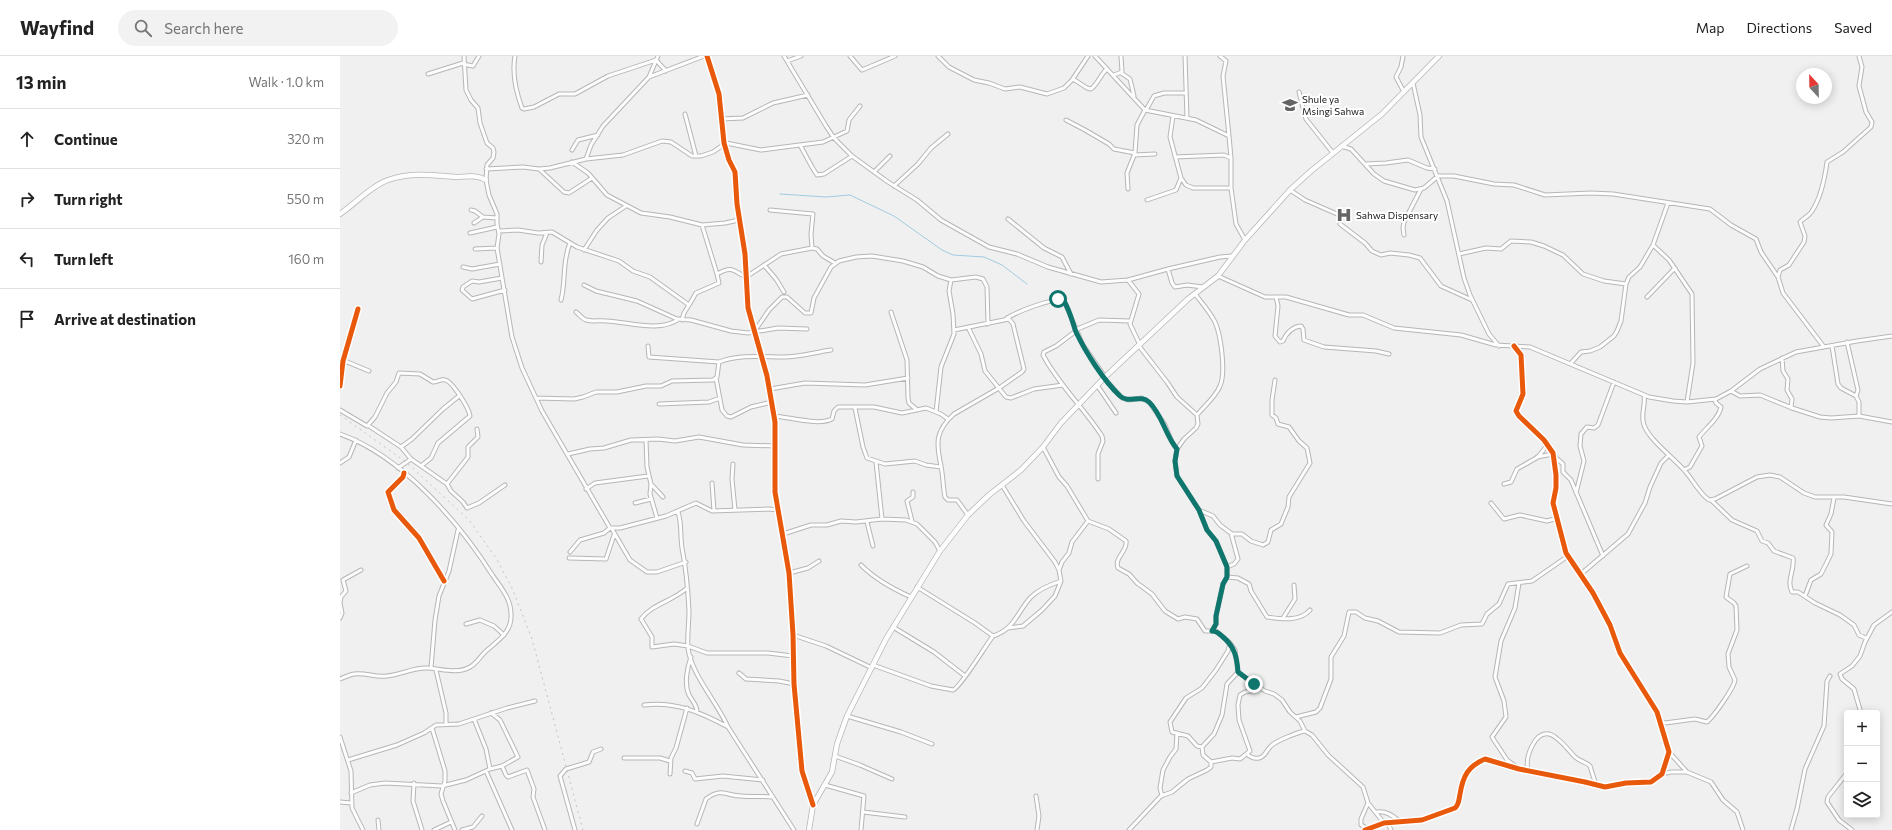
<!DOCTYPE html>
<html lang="en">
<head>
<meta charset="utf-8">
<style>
  :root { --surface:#fff; --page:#f2f2f2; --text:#222; --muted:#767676; --line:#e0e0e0 }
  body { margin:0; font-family:Commissioner,sans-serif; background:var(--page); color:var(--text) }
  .controls { position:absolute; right:12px; bottom:12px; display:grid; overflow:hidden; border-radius:4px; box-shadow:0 2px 10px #0003 }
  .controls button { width:36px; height:36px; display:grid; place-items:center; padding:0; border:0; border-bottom:1px solid var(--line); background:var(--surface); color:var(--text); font:20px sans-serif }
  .compass { position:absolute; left:1456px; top:12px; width:36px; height:36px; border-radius:50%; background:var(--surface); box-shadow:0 2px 10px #0003; rotate:338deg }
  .stop { position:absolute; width:12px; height:12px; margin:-9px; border:3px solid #0f766e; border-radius:50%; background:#fff }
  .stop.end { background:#0f766e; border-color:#fff; box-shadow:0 1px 4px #0008 }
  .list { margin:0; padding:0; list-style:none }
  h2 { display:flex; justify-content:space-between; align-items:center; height:52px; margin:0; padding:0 16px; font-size:17px }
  h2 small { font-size:13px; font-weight:400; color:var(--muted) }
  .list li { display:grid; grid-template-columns:26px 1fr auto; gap:12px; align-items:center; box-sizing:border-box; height:60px; padding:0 16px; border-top:1px solid var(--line) }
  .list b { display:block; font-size:15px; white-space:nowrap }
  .list em { font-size:13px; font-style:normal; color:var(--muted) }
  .icon { flex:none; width:22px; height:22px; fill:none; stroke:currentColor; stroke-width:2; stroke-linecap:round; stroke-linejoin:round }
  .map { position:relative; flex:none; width:1552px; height:774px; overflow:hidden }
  header { display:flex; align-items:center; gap:24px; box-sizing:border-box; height:56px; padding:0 20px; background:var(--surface); border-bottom:1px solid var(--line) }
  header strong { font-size:19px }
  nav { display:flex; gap:22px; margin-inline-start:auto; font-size:14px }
  .search { width:280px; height:36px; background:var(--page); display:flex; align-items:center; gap:10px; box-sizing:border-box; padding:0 14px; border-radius:22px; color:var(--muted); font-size:15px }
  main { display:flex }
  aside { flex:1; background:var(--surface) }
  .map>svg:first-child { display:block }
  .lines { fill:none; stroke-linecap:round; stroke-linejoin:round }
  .stream { stroke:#a0cce1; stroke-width:1 }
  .street-casing { stroke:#b7b6b7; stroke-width:5 }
  .secondary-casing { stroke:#b7b6b7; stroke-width:6 }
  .street { stroke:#fdfdfd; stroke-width:3 }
  .secondary { stroke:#fdfdfd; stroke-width:4.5 }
  .rail { stroke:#c5c4c5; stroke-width:1; stroke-dasharray:2 4; stroke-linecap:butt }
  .cycleway-casing { stroke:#fff; stroke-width:8 }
  .cycleway { stroke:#e8590c; stroke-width:5 }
  .route { stroke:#0f766e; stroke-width:5 }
  .labels { text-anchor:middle; stroke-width:4; stroke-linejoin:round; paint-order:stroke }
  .poi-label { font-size:10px; fill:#1a191a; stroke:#fff; text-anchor:start }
</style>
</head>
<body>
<header>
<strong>Wayfind</strong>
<div class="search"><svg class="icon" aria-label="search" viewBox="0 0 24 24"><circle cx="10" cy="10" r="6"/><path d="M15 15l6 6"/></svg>Search here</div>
<nav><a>Map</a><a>Directions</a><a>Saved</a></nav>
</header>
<main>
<aside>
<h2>13 min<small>Walk · 1.0 km</small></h2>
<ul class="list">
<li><svg class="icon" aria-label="ahead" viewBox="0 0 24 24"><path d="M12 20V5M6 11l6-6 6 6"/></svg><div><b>Continue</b></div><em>320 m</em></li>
<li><svg class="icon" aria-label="right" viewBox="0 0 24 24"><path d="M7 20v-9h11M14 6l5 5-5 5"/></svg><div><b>Turn right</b></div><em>550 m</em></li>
<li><svg class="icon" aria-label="left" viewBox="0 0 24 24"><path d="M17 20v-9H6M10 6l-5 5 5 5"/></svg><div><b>Turn left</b></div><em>160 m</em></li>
<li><svg class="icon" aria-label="arrive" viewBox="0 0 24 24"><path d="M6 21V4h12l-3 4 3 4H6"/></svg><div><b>Arrive at destination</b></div></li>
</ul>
</aside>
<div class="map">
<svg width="1552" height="774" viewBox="0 0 1552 774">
  <rect width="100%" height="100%" fill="#f1f0f1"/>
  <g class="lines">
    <path class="stream" d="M 440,138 L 486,141 L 510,139 L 554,160 L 602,194 L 613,199 L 644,201 L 662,209 L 687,228"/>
    <defs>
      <path id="street" d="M 124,0 L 126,34 L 131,44 L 138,52 L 140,67 L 147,87 L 153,92 L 154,96 L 153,102 L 147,109 L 146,124 L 149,139 L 157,158 L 157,168 L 159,178 L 157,192 L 172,281 L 182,312 L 202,355 L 270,472 L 280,472 L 326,460 L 356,447 L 372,455 L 428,453 L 439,454
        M 175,0 C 172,17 176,36 182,52 L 184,53 L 194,51 L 219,38 L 235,38 L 268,20 L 316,4
        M 444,0 L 486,70 L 494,82 L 512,100 L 548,126 L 577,144 L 601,164 L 649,191 L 677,198 L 708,211 L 761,226 L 788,224 L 828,213 L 880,201 L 892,200
        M 510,0 L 522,14 L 555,0
        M 598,0 L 609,11 L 634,24 L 649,27 L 665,33 L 680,31 L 707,38 L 724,32 L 733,23 L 747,32 L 751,33 C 758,28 760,19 767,13
        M 755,0 L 805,54 L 856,64 L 889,80 L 891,102 L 891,132 L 896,168 L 905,184
        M 845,0 L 847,62
        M 880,0 L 886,5 L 883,20 L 889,80
        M 1063,0 L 1061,11 L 1056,21 L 1064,36
        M 316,4 L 326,15
        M 447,5 L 461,0
        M 123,8 L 133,10 L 139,0
        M 781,17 L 790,23 L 794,40
        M 88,18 L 123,7
        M 774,19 L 782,16 L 781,0
        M 309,21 L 364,0
        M 732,24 L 748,0
        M 1073,27 L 1080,59 L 1081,81 L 1107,145 L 1124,222 L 1130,239 L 1149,278 L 1159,290
        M 959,36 L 966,63 L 993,97
        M 806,54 L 814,40 L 824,37 L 846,37
        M 345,58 L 356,100
        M 833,60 L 830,81 L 841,122 L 846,129 L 853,132 L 891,132
        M 381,63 L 403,62 L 433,47 L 468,39
        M 726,64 L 745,74 L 769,88 L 774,93 L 795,97
        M 460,89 L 472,111 L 477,119 L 484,118 L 512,100
        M 1001,90 L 1011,93 L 1034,118 L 1044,125 L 1075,134 L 1084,132 L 1098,120 L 1114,120 L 1154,128 L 1174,129 L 1205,139 L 1251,137 L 1273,138 L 1370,153 L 1391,169 L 1416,183 L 1421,196 L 1438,221 L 1443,237 L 1484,291
        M 232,94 L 238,84 L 258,79
        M 794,99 L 815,98
        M 835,101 L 884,99 L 891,102
        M 246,103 L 251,89 L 263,70 L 309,21 L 318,0
        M 232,106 L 248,117 L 267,139 L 301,157 L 330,161 L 362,169 L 385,167 L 399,164
        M 1026,108 L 1046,107 L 1068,104 L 1087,112 L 1095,113
        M 146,113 L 183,111 L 199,113 L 210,112 L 246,103 L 283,99 L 322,85 L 331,86 L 352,100 L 361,100 L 373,96 L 386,87 L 421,94 L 483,86 L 507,75 L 509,64 L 520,50
        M 199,113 L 224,136 L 229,137 L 252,122
        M 534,116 L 550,100
        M 554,130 L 578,108 L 591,92 L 608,78
        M 788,133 L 787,117 L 795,97 L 797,69 L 805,54
        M 950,134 L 965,144 L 997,158
        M 807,144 L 836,134 L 841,122
        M 131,154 L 135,155 L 143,161 L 157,162
        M 430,154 L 473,158 L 471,178 L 472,192
        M 668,163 L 704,192 L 722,201 L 731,218
        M 134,167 L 143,161
        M 1000,168 L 1025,187 L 1032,195 L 1041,199 L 1050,197 L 1069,199 L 1080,202 L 1101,230 L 1132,244
        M 362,169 L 377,218 C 393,209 393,215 406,221 L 441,198 L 472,192 L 477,193 L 483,200 L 495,207
        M 159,175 L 178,174 L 198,177 L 212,176 L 237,191 L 279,205 L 293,215 L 310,221 L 349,249 L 344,257 L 342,264
        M 130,177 L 157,171
        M 1064,179 L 1063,172 L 1064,166 L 1081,133
        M 1313,189 L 1329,204 L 1352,238 L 1353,307 L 1347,346
        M 135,193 L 157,192
        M 244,194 L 257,174 L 268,162 L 286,150
        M 1119,198 L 1146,192 L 1161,193 L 1171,185 L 1191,186 L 1204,190 L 1223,199 L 1243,218 L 1264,225 L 1286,228
        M 201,206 L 202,189 L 207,177
        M 424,209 L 436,223 L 444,236
        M 123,211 L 132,213 L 160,208
        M 828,213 L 832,227 L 835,231 L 847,229 L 863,231
        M 878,220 L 925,241 L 946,241 L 1009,259 L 1023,259 L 1054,272 L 1121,279 L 1156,289 L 1190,291 L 1309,341 L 1333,345 L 1347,346 L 1376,343 L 1391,335 L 1420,313 L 1456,296 L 1517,285 L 1552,280
        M 1438,221 L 1440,214 L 1449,209 L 1464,186 L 1465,180 L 1460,166 C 1464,162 1469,160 1472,155 C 1480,143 1485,121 1487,106 L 1503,96 L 1531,71 L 1532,66 L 1526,56 L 1519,30 L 1522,11 L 1519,0
        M 162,222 L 139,226 L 132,225 L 123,231 L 122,234 L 132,243 L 165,234
        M 788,224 L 799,238 L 790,268 L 800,289
        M 244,229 L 256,235 L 297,245 L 337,263 L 351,264 L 391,275 L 408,277 L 438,272 L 467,273
        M 855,238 C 862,247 870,256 875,266 C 881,279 886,317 880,330 C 875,342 865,349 857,359
        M 936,241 L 938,250 L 935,280 L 940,286 L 943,285 C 946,278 952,271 961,270 L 963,273 L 964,284 L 984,291 L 1036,295 L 1049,298
        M 1307,241 L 1335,212
        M 221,244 C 226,226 222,205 230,187
        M 349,249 L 356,237 L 379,227 L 377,218
        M 236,256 C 240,259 241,262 246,264 C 253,266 259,264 267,265 C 289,266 319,277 339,263
        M 551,256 L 567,304 L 568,342 L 569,347 L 576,353
        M 667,262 C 677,256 713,241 724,245 L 743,289 L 765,321
        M 628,271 L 641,298 L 645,315 L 666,341 L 671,342 L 694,333 L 723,329
        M 614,274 L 669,263 L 673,268 L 684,313 L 682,316 L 659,332 L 614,358 C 595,375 596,387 601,410 C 603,420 603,431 605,441 L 608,444 L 617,444 L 628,459
        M 735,274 L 759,264 L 790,265
        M 736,275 L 716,290 L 704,296 L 703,299 C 718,328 744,352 762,380 L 763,385 L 758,398 L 758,423
        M 414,276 L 429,254 L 442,241 L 447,241 L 465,257 L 471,257 L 474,242 L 491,211 L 499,205 L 516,201 L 532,200 L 563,205 L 583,211 L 598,220 L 611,224 L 636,221 L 643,223 L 647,231 L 648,268
        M 1507,286 L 1518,334 L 1516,340 L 1519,346 L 1519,360
        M 308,290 L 309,301 L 379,306
        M 799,290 L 827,326 L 837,341 L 857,359 L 858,368 L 856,372 L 844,383 L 837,393 L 835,405 L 837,420 L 859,454 L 873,460 L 880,469 L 892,478 L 902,478 L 911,485 L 923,489 L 928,486 L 931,474 L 941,468 L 948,451 L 949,441 L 970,407 L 967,392 L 959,385 L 949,371 L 938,368 L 936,362 L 932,359 L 932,344 L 935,324
        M 1492,290 L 1498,328 L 1501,332 L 1516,340
        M 1442,302 L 1443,315 L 1448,323 L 1447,334 L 1452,343 L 1451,352
        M 0,303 L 29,315
        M 1231,307 L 1241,296 L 1250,295 L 1260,291 L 1274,280 L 1277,275 L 1281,265 L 1286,228 L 1289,221 L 1300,211 L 1313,189 L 1328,147
        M 376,322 L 382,354 L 387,360 L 391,361 L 411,351 L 432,346
        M 764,322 L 782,342 L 788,344 L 802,342 L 810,347 L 825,369 L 832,386 L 837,393
        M 757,329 L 776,357
        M 0,330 L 3,305 L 18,253
        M 430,333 L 465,327 L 525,329 L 568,322
        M 1391,335 L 1400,340 L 1420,339 L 1452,352 L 1480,361 L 1491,362 L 1519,360 L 1552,366
        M 1304,339 C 1306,349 1300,359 1304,369 C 1309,384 1334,402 1345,415 C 1353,424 1359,437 1369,444 L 1375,443 L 1417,421 L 1430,419 L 1440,421 L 1464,437 L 1475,441 L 1504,441 L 1552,448
        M 196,342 L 234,343 L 243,341 L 256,336 L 277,336 L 306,330 L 321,330 L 332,325 L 373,324 L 377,321 L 379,306 C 400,298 423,301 444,301 C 460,301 476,296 491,294
        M 319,348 L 369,346 L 380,342
        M 515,352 L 523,391 L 527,402 L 545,408 L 575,405 L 586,409 L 601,411
        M 0,354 L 27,370 L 35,361 L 47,337 L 56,326 L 59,317 L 80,318 L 93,326 C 97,326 101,323 105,324 C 112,325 129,352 130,360 L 98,387 L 91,402 L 81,410
        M 596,356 L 601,311 L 614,278 L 613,258 L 609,235 L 611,224
        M 434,360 C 449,361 479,370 492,363 L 494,355 L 498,351 L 534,351 L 562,357 L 586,352 L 601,358 L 608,363
        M 29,370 L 61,391 L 71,403 L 107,428 L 111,435 L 123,446 L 127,452 L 139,447 L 165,429
        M 0,378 C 62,400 119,466 153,520 C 162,533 172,544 171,561 C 171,577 156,586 145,596 C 140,601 136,608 130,611 C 116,619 100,612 86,612 C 72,612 60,619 47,620 C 36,622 25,616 14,618 C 9,619 5,621 0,623
        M 306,384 L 307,411 L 311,428 L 310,438 L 317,462
        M 61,391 L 72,383 L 103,353 L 119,340
        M 703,391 L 719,421 L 727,430 L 748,465 L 769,473 L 786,485 C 788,495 774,501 778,512 L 789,518 L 797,527 L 812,538 L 825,555 L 838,563 L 845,561 L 857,563 L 865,575 L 876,575 L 890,587 L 895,594 L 898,616 L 887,628 L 882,659 L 874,678 L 862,691 L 863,699 L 871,706 L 871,711 L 867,714 L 848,723 L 832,736 L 821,740 L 789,774
        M 228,398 L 250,393 L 264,392 L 291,384 L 318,383 L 335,385 L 359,381 L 403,389 L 436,390
        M 1197,401 L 1213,398
        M 1215,401 L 1223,408 L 1223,416 L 1231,424 L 1263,500
        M 536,406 L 542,463
        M 0,407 L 9,401 L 16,384
        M 393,408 L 392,423 L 395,454
        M 58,412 L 71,403
        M 1344,414 L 1350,411 L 1362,390 L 1359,381 C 1367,371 1379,362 1381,351 L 1376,347 L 1375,344
        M 64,417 L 63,421 L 48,436 L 54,454 L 79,482 L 104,525
        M 372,427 L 374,455
        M 107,428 L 128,401 L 128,391 L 138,381 L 137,373
        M 311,428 L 323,441
        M 1164,428 L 1171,426 L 1177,413 L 1198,401 L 1208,388
        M 662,429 L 684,465 L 715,506 L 719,514 L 721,525 L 715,540 L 702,554 L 683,570 L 668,572
        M 246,433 L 255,427 L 308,420
        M 1236,437 L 1244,405 L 1240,390 L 1241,378 L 1247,371 L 1254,372 L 1258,369 L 1274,326
        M 1371,444 L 1392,464 L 1417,475 L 1422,485 L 1428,487 L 1434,495 L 1453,502 C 1455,515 1446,524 1452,536 L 1458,536 L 1475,547 L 1500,559 L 1514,569 L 1519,579 L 1526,582
        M 295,447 L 311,443
        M 1151,447 L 1164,463 L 1180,459 L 1207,465 L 1218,462
        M 859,454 L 867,474 L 876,485 L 887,511 L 887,521 L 883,528 L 876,560 L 876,568 L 872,575
        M 338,456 C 342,468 340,479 342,492 C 346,512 348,534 349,555 C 349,567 347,580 348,592 C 351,618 377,646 388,671 L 454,774
        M 572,465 L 567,445 L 573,441 L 573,436
        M 527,466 L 533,490
        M 272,473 L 290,504 L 307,516 L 317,516 L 346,506
        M 443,478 L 471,469 L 487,469 L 501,465 L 516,466 L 542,463 L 566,464 L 577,468 L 595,486 L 600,495
        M 230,496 L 240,484 L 264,477 L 270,472
        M 229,502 L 266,503 L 274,479
        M 521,509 C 535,523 553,533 571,541
        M 887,511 L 894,508 L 898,503 L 891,477
        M 719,514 L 722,506 L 729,497 L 732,486 L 748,465
        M 449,517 L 468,512 L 479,505
        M 1241,518 L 1288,478 L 1305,447 L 1310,431 L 1321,407 L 1329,399
        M 887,521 L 898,522 L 909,528 L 911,535 L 927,561 C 941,563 960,566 970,554
        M 577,531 L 635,567 L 653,580 C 675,573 677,556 691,541 C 698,534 712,528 721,525
        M 347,532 C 333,545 312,548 301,563 L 312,581 L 312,591 L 334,588 L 348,590 L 367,597 L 428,597 L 453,600
        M 1465,540 L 1471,524 L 1481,518 L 1491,498 L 1492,476 L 1486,469 L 1491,458 L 1494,442
        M 0,547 L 1,541 L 6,535 L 3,524 L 21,514
        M 0,547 L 2,557 L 0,562
        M 943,562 L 955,543 L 954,529
        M 126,568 L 140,564 L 154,570 L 164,579
        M 553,571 L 594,596 L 625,620
        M 453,579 L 486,590 L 532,612
        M 351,601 C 347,612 344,628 349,639 C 353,646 357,649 357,656
        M 533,609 L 591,630 L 613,634 C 620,632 646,589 653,580
        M 91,612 L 95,564 L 99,540 L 109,515 L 118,474
        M 96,614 L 106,657 L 106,668
        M 399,617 L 406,623 L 439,625 L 454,628
        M 914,628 L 925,635 L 934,638 L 942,644 L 950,656 L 960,665 L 965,675 L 972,679 L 988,699 L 1023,731 L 1028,747 L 1044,767
        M 304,649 C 335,645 360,656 388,671
        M 1521,657 L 1514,633 L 1502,623 L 1500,618 L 1512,610 L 1520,600 L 1525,586 L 1534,569 L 1552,556
        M 507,660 L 561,676 L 592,688
        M 956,661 L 976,656 L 980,652 L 991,623 L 991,601 L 1004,580 L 1009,556 L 1016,556 L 1025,562 L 1038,565 L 1059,576 L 1100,577 L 1121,569 L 1142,568 L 1147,558 L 1159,548 L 1168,528 L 1192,525 L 1228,500
        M 1320,665 L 1325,667 L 1355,663 L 1367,666 C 1374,660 1394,632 1395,624 L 1389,611 L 1388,598 L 1397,574 L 1396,550 L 1394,547 L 1386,541 L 1390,518 L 1407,510
        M 92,672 L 105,715 L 105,725 L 101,738 L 103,745 L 115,774
        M 0,681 L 11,715 L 12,752 L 23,774
        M 862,691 L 857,690 L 848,680 L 832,676 L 830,666 L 846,642 L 862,632 L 876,614 L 888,595 L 890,587
        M 1329,696 L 1347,716 L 1371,726 L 1383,744 L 1397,756 L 1403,774
        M 907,698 C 910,701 914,703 919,702 C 925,701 926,695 930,691 C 935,685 956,677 965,675
        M 495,700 L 520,709 L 552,723
        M 284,702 L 320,702 L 330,705
        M 8,704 L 57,689 L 84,677 L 96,669 L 119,668 L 167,652 L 195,645
        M 871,706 L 892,702 L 900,703 L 910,695 L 899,664 L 898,649 L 900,639 L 905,636 L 911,635 L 914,628 L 898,616
        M 162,710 L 166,719 L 168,721 L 187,714 L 194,733 L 193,741 L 205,774
        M 1178,712 L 1167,704 L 1152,681 L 1166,661 L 1164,645 L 1155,621 L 1161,585 L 1175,552 L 1179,527
        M 150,713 L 162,710 L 178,701 L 160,664 L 151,657
        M 1188,714 C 1186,706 1188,698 1192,690 C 1206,663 1222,687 1234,700 C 1239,705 1246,706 1250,710 L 1256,729
        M 146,715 L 172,774
        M 345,715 L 352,717 L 355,723 L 383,720 L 423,724
        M 1507,717 L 1488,741 L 1487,746 L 1499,764 L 1512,774
        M 330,718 L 331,702 L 336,692 L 347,652
        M 1322,718 L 1331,716 L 1346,716
        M 74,727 L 73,745 L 82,774
        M 485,729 L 524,740 L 521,774
        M 11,737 L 30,729 L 45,727 L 102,730 L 126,724 L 150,713 L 146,693 L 134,663
        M 696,740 L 699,760 L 697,774
        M 822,740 L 820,732 L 823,714 L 830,701 L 836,693 L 837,677
        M 0,746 L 11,747
        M 523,756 L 565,761
        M 1037,756 C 1046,755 1052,759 1059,765
        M 38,764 L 39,774
        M 1047,766 L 1051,774
        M 357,768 L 366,743 C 381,731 387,740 401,740 C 412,741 422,740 433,741
        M 1027,772 L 1021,769 L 1021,763 L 1028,747
        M 94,774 L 111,766
        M 122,774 L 133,771 L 142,760
        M 235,774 L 220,720 L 226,713 L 249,706 L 253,696 L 261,693
        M 1025,774 L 1044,767 L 1082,764 L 1115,752 C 1119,749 1119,743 1120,738 C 1123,720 1128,710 1145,703 L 1179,713 L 1245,726 L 1265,731 L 1286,727 L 1311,726 L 1322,718 L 1329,696 L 1317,656 L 1280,597 L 1270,569 L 1253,537 L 1226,497 L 1213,447 L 1216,432 L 1216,419 L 1213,397 L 1204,384 L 1179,360 L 1176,355 L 1183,338 L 1181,299 L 1174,290
        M 1451,774 L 1457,753 L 1465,713 L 1484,670 L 1487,625 L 1490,620"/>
      <path id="secondary" d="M 367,0 L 379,38 L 384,87 L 389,104 L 395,116 L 397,148 L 405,198 L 408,252 L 427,320 L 435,366 L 435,436 L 449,517 L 453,579 L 454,628 L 462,715 L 473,749
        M 0,158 C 15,148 31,130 48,124 C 70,116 93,119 116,121 C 126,121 136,118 146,124
        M 469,774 L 473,749 L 492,716 L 497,688 L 507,660 L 546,583 L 600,495 L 628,459 L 649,439 L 681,414 L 703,391 L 721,367 L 765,321 L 848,243 L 878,220 L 905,184 L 950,134 L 971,115 L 1042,58 L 1099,0"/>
    </defs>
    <use href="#street" class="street-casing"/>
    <use href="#secondary" class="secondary-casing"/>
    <use href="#street" class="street"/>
    <use href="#secondary" class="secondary"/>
    <path class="rail" d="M 0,359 L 66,406 L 129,464 L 156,502 L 172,532 L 192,583 L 243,774"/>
    <defs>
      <path id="cycleway" d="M 367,0 L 379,38 L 384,87 L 389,104 L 395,116 L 397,148 L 405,198 L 408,252 L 427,320 L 435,366 L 435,436 L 449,517 L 453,579 L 454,628 L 462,715 L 473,749
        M 0,330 L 3,305 L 18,253
        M 64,417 L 63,421 L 48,436 L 54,454 L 79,482 L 104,525
        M 1025,774 L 1044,767 L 1082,764 L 1115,752 C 1119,749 1119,743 1120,738 C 1123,720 1128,710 1145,703 L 1179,713 L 1245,726 L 1265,731 L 1286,727 L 1311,726 L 1322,718 L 1329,696 L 1317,656 L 1280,597 L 1270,569 L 1253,537 L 1226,497 L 1213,447 L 1216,432 L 1216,419 L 1213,397 L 1204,384 L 1179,360 L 1176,355 L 1183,338 L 1181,299 L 1174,290"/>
    </defs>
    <use href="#cycleway" class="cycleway-casing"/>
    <use href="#cycleway" class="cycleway"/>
  </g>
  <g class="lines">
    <path class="route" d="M 718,243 L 724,245 C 730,255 732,265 736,276 C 746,297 764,325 780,340 C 789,348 800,338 809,346 C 822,358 826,381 837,393 L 835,405 L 837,420 L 859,454 L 867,474 L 876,485 L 887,511 L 887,521 L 883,528 L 876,560 L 876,568 L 872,575 C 877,575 880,578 883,581 C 895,591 897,602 898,616 L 914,628"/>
  </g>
  <defs>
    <symbol id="school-bare" viewBox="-9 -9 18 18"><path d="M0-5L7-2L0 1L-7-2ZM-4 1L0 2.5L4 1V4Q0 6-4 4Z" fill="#656465" stroke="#fff" stroke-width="2.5" paint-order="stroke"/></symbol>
    <symbol id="hospital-bare" viewBox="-9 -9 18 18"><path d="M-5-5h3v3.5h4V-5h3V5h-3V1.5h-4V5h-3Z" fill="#656465" stroke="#fff" stroke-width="2.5" paint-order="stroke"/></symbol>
  </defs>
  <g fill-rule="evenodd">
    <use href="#school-bare" x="939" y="38" width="22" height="22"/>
    <use href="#hospital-bare" x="993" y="148" width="22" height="22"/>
  </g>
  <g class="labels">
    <g class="poi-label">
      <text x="962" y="47">Shule ya<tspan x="962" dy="12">Msingi Sahwa</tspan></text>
      <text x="1016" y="163">Sahwa Dispensary</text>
    </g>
  </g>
</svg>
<div class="controls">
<button>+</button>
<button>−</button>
<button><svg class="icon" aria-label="layers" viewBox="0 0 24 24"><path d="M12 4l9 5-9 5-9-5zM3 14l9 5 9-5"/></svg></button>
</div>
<svg class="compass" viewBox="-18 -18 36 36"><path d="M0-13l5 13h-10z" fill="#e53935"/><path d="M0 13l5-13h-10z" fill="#767676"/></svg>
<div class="stop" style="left:718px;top:243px"></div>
<div class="stop end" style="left:914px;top:628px"></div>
</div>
</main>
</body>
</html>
